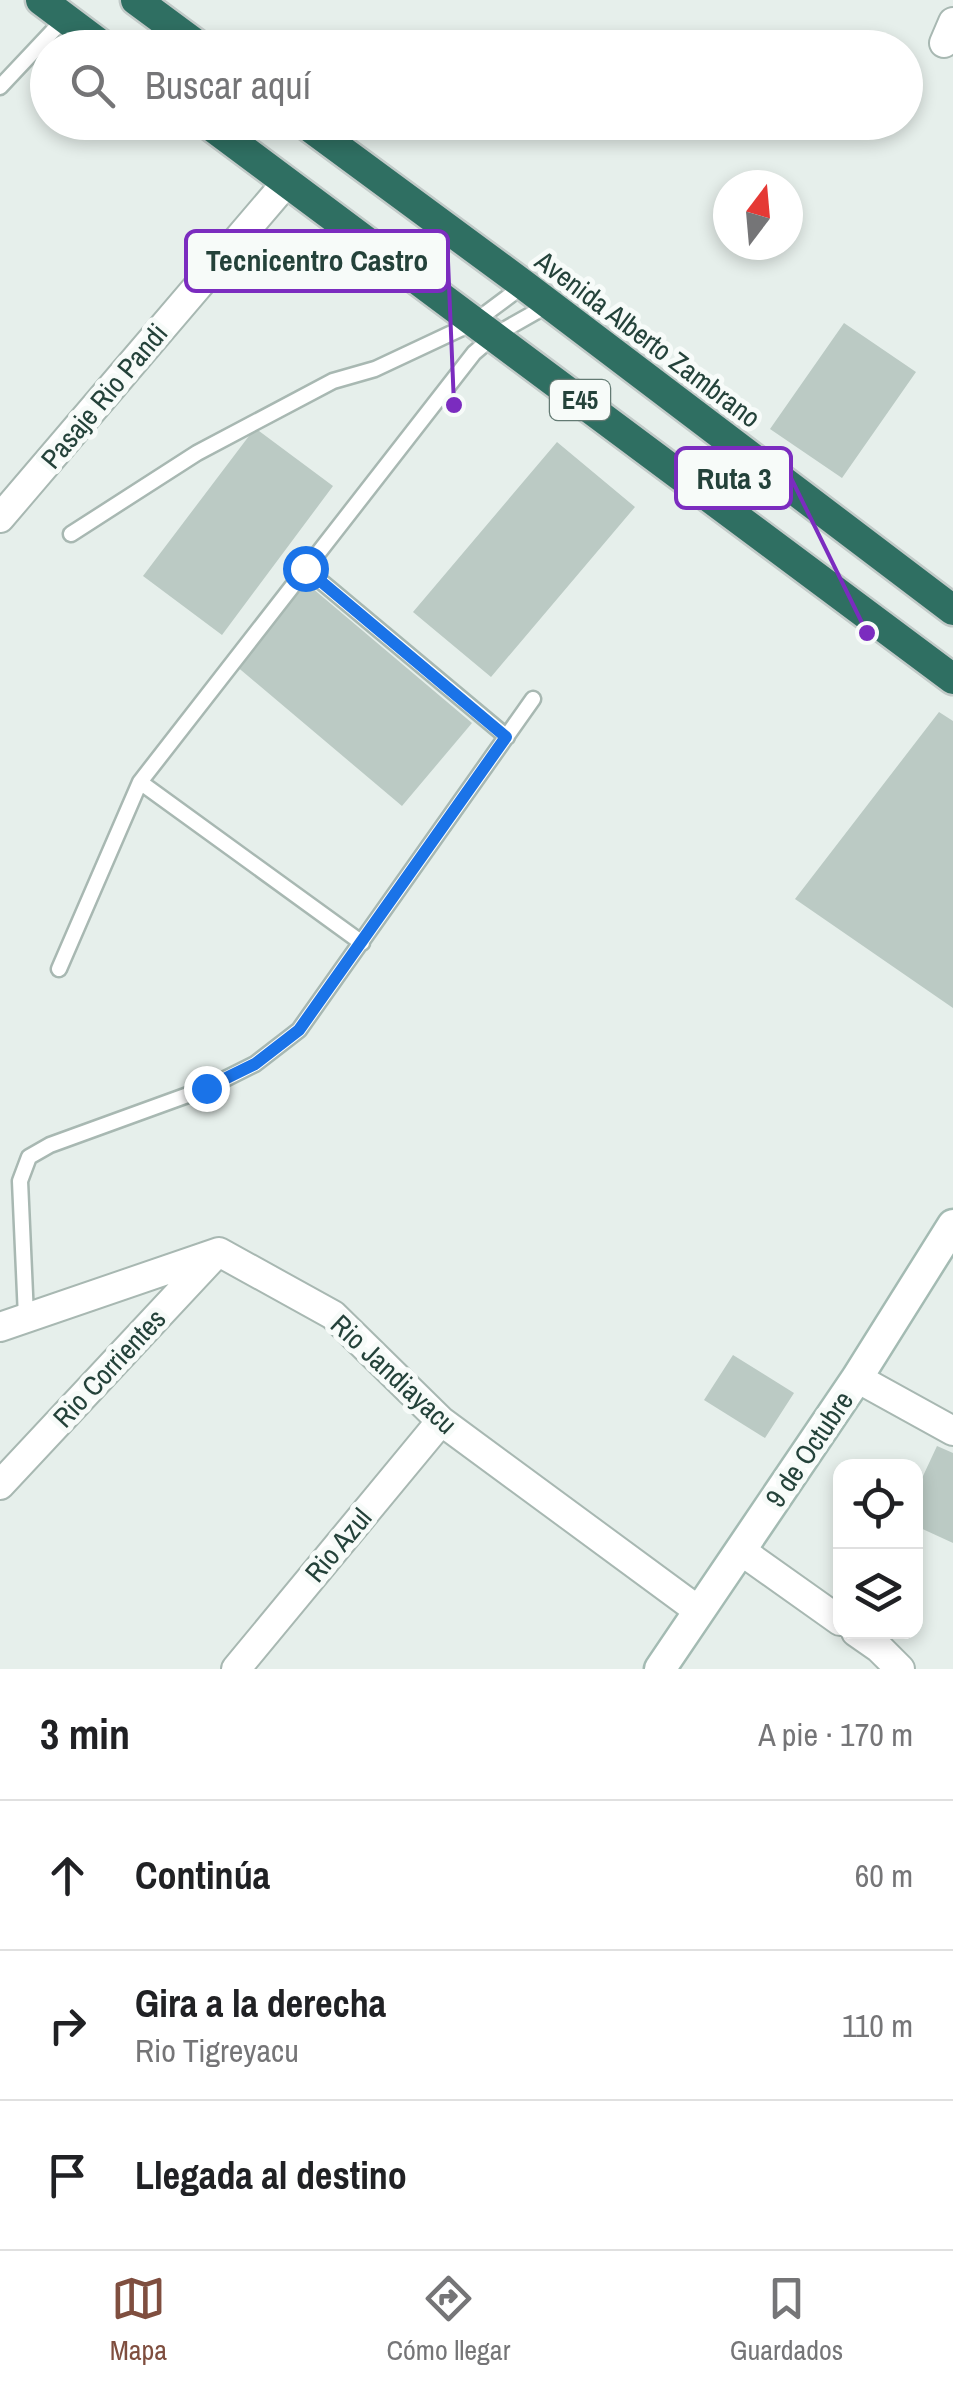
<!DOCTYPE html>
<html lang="es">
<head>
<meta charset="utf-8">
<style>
  :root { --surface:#fff; --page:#f2f2f2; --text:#202124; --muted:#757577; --line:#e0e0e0; --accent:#7f4e3f }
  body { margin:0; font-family:"Archivo Narrow",sans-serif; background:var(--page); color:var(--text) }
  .controls { position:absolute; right:30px; bottom:30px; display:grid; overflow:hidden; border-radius:20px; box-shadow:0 5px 15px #0003 }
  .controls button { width:90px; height:90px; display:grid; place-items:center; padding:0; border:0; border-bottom:2px solid var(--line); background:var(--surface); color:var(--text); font:50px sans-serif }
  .compass { position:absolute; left:713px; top:170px; width:90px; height:90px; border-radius:50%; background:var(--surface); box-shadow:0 5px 15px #0003; rotate:16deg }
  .stop { position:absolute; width:30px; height:30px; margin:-22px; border:8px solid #1a73e8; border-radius:50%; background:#fff }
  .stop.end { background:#1a73e8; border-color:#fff; box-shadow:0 2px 10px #0008 }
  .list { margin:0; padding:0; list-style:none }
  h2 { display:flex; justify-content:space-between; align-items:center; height:130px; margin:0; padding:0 40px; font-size:42px }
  h2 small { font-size:32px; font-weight:400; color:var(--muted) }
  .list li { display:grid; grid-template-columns:65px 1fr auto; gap:30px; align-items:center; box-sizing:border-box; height:150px; padding:0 40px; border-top:2px solid var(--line) }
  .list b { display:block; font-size:38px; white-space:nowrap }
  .list p { margin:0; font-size:32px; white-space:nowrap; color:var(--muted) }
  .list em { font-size:32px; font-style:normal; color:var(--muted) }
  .icon { flex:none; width:55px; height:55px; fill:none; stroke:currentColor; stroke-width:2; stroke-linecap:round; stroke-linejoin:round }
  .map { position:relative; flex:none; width:953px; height:1669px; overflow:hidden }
  .search { position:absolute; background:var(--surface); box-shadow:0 5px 15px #0003; left:30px; right:30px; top:30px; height:110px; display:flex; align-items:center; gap:25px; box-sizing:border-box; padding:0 35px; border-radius:55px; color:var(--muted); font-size:38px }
  .sheet { height:580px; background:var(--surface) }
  nav { display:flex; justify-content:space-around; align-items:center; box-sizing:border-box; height:140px; border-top:2px solid var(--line); background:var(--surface); font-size:28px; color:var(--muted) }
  nav a { display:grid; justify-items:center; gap:5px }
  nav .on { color:var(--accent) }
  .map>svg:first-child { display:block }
  .building { fill:#bbcac4 }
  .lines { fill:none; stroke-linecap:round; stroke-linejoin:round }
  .lane-casing { stroke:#a8b8b2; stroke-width:19 }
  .street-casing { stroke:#a8b8b2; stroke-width:32 }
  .secondary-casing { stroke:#a4bbb3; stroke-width:35 }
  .highway-casing { stroke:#c2cac8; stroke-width:35 }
  .lane { stroke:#fff; stroke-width:14 }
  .street { stroke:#fff; stroke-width:28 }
  .secondary { stroke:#fff; stroke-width:30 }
  .highway { stroke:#2f6f62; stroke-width:30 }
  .route { stroke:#1a73e8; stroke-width:12 }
  .labels { text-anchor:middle; stroke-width:10; stroke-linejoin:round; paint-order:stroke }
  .shield { fill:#f7fbf9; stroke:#637a73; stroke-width:2.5 }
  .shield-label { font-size:25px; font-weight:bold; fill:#24423a }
  .street-label { font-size:28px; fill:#24423a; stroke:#f7fbf9 }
  .leader { fill:none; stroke:#7b2cbf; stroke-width:4 }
  .callout-dot { fill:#7b2cbf; stroke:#f7fbf9; stroke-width:4 }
  .callout { fill:#f7fbf9; stroke:#7b2cbf; stroke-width:4 }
  .callout-label { font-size:30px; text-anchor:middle; font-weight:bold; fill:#24423a }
</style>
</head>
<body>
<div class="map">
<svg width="953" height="1669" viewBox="0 0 953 1669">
  <rect width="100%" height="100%" fill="#e6efeb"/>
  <path class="building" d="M 844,323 L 916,372 L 842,478 L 770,429 Z
    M 255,428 L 333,486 L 222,635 L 143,576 Z
    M 557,442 L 635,507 L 491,677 L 413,612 Z
    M 305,582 L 472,723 L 402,806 L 235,665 Z
    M 939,712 L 953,721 L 953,1008 L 795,899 Z
    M 733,1355 L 794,1393 L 765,1438 L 704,1400 Z
    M 937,1446 L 953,1453 L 953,1543 L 916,1526 L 916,1491 Z"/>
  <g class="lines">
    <defs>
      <path id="lane" d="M 0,87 L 65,18
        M 71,534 L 197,453 L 333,381 L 375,369 L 473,323 L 524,285
        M 305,568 L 507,737
        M 140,782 L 362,943
        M 59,969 L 140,782 L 474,353 L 495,335 L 548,305
        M 26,1317 L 20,1181 L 29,1157 L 50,1145 L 207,1088 L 255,1064 L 299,1030 L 533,699"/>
      <path id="street" d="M 944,43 L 953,22
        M 0,518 L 286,183
        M 0,1327 L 219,1252 L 333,1315 L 441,1421 L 699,1611
        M 857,1378 L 953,1431
        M 0,1485 L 214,1256
        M 740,1550 L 840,1621
        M 856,1632 L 879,1648 L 900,1669
        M 236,1669 L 441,1421"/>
      <path id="secondary" d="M 660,1669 L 857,1378 L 953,1225"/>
      <path id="highway" d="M 41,0 L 105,48
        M 136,0 L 201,48
        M 206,122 L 953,679
        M 303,122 L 524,285 L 953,610"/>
    </defs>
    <use href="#lane" class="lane-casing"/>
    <use href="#street" class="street-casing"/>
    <use href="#secondary" class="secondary-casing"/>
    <use href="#highway" class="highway-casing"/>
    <use href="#lane" class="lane"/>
    <use href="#street" class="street"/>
    <use href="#secondary" class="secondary"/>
    <use href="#highway" class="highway"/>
  </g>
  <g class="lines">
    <path class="route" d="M 206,1088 L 255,1064 L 299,1030 L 506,737 L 305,568"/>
  </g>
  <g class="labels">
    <rect class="shield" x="550" y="380" width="60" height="40" rx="8"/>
    <g class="shield-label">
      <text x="580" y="409">E45</text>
    </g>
    <g class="street-label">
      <text transform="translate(648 339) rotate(37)" y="10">Avenida Alberto Zambrano</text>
      <text transform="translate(104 396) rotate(-50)" y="10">Pasaje Rio Pandi</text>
      <text transform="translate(109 1368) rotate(-47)" y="10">Rio Corrientes</text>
      <text transform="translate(394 1374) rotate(43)" y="10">Rio Jandiayacu</text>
      <text transform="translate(809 1449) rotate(-56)" y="10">9 de Octubre</text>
      <text transform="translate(338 1545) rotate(-50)" y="10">Rio Azul</text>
    </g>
  </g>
  <path class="leader" d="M454 405L448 261M867 633L791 478"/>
  <g class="callout-dot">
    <circle cx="454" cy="405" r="10"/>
    <circle cx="867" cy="633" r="10"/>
  </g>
  <g class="callout">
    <rect x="186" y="231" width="262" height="60" rx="10"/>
    <rect x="676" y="448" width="115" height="60" rx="10"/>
  </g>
  <g class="callout-label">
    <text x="317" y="271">Tecnicentro Castro</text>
    <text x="734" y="489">Ruta 3</text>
  </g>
</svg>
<div class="controls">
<button><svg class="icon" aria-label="locate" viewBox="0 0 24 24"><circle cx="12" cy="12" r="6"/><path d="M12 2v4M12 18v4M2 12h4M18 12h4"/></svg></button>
<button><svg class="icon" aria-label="layers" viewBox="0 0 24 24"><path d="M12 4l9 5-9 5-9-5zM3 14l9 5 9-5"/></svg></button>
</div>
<svg class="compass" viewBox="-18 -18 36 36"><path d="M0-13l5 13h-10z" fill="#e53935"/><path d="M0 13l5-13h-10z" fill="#757577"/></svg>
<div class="stop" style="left:305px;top:568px"></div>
<div class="stop end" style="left:206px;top:1088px"></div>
<div class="search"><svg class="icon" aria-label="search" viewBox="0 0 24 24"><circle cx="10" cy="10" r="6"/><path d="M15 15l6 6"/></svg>Buscar aquí</div>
</div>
<section class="sheet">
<h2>3 min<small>A pie · 170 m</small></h2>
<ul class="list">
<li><svg class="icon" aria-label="ahead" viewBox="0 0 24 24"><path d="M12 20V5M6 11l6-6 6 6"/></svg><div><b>Continúa</b></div><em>60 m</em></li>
<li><svg class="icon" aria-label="right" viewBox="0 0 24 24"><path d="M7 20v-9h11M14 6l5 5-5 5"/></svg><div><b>Gira a la derecha</b><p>Rio Tigreyacu</p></div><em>110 m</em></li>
<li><svg class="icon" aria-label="arrive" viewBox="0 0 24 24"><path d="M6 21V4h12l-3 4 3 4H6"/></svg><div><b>Llegada al destino</b></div></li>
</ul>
</section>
<nav>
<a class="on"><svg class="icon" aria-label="map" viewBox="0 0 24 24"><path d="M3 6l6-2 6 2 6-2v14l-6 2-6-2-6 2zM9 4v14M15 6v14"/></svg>Mapa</a>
<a><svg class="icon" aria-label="directions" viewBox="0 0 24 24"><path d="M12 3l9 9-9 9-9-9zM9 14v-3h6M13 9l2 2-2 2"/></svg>Cómo llegar</a>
<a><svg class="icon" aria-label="saved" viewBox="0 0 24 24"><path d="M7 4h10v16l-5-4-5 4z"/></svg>Guardados</a>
</nav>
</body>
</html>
